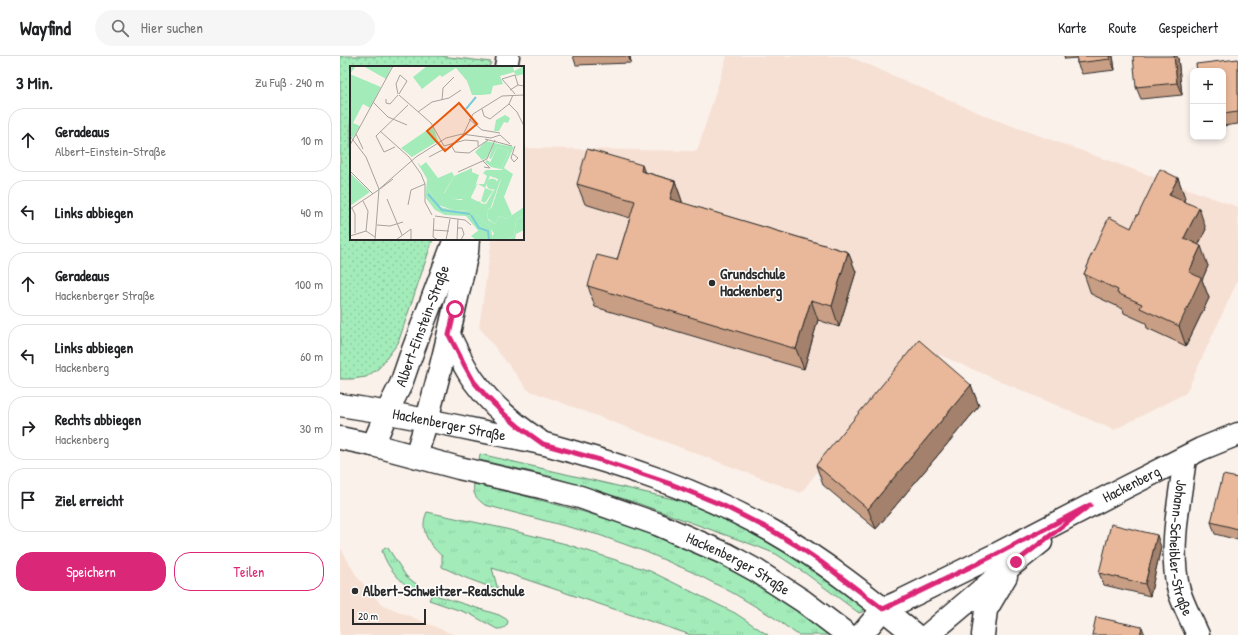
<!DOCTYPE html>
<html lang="de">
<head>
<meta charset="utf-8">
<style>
  :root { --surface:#fff; --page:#f6f6f6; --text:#202124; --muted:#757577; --line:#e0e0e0; --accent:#db2777 }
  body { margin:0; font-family:"Patrick Hand",sans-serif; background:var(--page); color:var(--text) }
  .controls { position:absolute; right:12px; top:12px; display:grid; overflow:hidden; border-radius:8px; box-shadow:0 2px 6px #0003 }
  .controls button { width:36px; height:36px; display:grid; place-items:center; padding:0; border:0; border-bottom:1px solid var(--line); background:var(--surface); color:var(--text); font:20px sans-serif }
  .scale { position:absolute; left:12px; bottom:10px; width:74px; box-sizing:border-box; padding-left:4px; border:2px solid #2b2b2b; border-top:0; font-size:11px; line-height:14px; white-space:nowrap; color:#2b2b2b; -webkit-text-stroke:3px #fff; paint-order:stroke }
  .stop { position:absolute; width:12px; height:12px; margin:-9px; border:3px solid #db2777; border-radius:50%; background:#fff }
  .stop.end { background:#db2777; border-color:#fff; box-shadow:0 1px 4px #0008 }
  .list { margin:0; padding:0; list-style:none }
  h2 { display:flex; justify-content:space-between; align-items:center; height:52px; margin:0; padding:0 16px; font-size:17px }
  h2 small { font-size:13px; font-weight:400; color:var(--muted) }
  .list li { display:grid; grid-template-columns:26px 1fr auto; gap:12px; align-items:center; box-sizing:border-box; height:64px; margin:0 8px 8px; padding:0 8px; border:1px solid var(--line); border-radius:16px }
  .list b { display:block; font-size:15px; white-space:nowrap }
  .list p { margin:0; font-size:13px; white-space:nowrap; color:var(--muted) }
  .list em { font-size:13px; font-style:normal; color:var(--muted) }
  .actions { display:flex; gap:8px; padding:12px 16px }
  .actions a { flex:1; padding:9px 0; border:1px solid var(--accent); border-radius:16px; text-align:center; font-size:14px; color:var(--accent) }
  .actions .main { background:var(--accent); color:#fff }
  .icon { flex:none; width:22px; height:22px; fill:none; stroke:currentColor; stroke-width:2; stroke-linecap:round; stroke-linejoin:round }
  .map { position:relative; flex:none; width:898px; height:579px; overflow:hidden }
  header { display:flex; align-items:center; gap:24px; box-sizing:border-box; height:56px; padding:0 20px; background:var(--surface); border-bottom:1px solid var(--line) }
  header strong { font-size:19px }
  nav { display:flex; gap:22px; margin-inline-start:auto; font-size:14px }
  .search { width:280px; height:36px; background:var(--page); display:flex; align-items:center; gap:10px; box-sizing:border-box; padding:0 14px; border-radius:22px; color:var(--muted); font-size:15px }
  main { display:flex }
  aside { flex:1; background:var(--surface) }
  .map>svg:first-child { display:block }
  .built { fill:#f6e0d3 }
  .grass { fill:url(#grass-tufts); stroke:#678c72 }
  .park { fill:url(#park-dots); stroke:#678c72 }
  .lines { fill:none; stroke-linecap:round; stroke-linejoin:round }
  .minor-casing { stroke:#2b2b2b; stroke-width:25 }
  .minor { stroke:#fff; stroke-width:22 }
  .wall { fill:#c89e84; stroke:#2b2b2b }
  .shaded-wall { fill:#a3816c; stroke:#2b2b2b }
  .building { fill:#e9b89a; stroke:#2b2b2b }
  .route { stroke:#db2777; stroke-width:5 }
  .poi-dot { fill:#2b2b2b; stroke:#fff; stroke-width:1.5 }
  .labels { text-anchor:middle; stroke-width:3; stroke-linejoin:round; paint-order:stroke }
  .poi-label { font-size:15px; font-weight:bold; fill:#2b2b2b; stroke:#fff; text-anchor:start }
  .street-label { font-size:15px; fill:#2b2b2b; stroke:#fff }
  .inset-river { fill:none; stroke:#7ccbd9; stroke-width:2 }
  .inset-road { fill:none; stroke:#a8a29e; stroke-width:1 }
  .view { fill:#e8590c; fill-opacity:0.15; stroke:#e8590c; stroke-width:2 }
  .inset-edge { fill:none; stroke:#2b2b2b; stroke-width:2 }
</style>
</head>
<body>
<header>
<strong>Wayfind</strong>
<div class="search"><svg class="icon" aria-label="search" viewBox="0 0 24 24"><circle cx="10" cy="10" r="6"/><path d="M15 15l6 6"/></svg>Hier suchen</div>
<nav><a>Karte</a><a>Route</a><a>Gespeichert</a></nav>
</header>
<main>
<aside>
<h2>3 Min.<small>Zu Fuß · 240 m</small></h2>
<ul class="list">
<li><svg class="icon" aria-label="ahead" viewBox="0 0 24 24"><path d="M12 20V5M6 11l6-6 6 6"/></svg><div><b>Geradeaus</b><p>Albert-Einstein-Straße</p></div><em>10 m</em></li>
<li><svg class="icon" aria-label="left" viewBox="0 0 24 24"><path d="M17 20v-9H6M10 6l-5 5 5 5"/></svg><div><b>Links abbiegen</b></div><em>40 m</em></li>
<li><svg class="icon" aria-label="ahead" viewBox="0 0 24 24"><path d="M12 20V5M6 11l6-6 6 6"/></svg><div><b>Geradeaus</b><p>Hackenberger Straße</p></div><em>100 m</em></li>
<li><svg class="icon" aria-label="left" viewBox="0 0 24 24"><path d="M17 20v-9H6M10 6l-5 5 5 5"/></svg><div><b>Links abbiegen</b><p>Hackenberg</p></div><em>60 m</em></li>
<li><svg class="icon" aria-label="right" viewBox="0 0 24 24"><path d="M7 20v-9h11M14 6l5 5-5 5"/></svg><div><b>Rechts abbiegen</b><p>Hackenberg</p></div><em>30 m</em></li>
<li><svg class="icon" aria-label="arrive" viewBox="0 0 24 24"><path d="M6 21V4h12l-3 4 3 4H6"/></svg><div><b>Ziel erreicht</b></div></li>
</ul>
<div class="actions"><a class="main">Speichern</a><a>Teilen</a></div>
</aside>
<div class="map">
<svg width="898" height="579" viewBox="0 0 898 579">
  <defs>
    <pattern id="grass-tufts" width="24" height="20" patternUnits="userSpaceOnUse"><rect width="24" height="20" fill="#a3ecba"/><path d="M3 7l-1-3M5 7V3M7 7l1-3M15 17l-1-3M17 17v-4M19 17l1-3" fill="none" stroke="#8ccba0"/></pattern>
    <pattern id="park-dots" width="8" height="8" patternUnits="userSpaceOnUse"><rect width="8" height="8" fill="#a3ecba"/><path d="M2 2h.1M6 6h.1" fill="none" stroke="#8ccba0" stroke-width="1.8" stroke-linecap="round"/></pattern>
  </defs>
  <rect width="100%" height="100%" fill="#fbf1eb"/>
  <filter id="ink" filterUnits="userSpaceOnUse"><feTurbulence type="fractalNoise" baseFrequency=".025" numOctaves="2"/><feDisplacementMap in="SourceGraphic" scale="8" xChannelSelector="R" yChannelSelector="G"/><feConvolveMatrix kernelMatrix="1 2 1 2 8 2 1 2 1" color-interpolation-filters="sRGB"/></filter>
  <g filter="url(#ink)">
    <path class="built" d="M 387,0 L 508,0 L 653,63 L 898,151 L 898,224 L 846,337 L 774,374 L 576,289 L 461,437 L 188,334 L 139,271 L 152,183 L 183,183 L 183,92 L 357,95 Z
      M 0,491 L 18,522 L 41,548 L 115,579 L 0,579 Z"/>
    <path class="grass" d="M 140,398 L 346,446 C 380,460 414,477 445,496 C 471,512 496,531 521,549 L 524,553 L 522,556 L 519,557 L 465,517 L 436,498 L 416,490 L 297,447 L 209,420 L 139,404 Z
      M 134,428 L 159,433 L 244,456 L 302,474 L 346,492 L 402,520 L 451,550 L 489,579 L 458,579 L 433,561 L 393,537 L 352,516 L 306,496 L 259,479 L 145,449 C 137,443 132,439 134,428 Z
      M 87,456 L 162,472 L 226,488 L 310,515 L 395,557 L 428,579 L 351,579 L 152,512 L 158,534 L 126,522 L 102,511 L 102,500 C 88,488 79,473 87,456 Z
      M 45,491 L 48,492 L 66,520 L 80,531 L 75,537 C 61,525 48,514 42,495 Z
      M 92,538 L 159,559 L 166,563 L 168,565 C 167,571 164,573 157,573 L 130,558 L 89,544 Z"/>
    <path class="park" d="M 0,0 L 100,0 L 151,6 L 149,11 L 11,11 L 11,183 L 93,183 L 58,287 L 39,312 L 26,321 L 12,323 L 0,323 Z"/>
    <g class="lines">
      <defs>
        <g id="minor">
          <path d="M 166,11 L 168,0"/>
          <path d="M 109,279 C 117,295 124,311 134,325 C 151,349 174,368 198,384"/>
          <path id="s1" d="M 0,349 C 47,356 93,365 140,375 C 161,379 184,383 205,388 C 283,409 361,435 432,475 C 483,504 529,541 575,579"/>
          <path id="s2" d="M 0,382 L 33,389 L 119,412 L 201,431 L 240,441 L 317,468 L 386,498 L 417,515 L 463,545 L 508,579"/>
          <path id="s3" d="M 33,389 L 47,356 L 61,328 L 70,302 L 115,183"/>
          <path d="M 76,400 C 97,333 112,265 127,196 L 128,183"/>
          <path id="s4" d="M 845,402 C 840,443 829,490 838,531 C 841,545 852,565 858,579"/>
          <path id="s5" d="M 521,579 L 543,553 L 559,546 L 655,499 L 782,433 L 861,393 L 898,378"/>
          <path d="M 588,579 L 652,525 L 701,486"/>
          <path d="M 643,579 L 646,554 L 666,520"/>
        </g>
      </defs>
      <use href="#minor" class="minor-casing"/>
      <use href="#minor" class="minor"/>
    </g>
    <path class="wall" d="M 233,0 L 290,0 L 291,7 L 236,9 Z
      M 724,0 L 773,0 L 775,14 L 742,18 L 737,7 L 737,2 L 725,3 Z
      M 838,2 L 842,39 L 801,43 L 796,31 Z
      M 898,3 L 898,68 L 883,70 L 883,15 Z
      M 305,116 L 335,125 L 342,145 L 342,147 L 508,196 L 516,216 L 499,271 L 478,264 L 464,313 L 255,251 L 248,230 L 277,204 L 290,162 L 245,148 L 237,128 Z
      M 838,122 L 845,142 L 844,145 L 866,173 L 858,189 L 868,210 L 862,224 L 869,242 L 846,290 L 807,272 L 806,267 L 784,257 L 783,253 L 751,238 L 744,218 L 750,205 L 749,204 L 791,172 L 798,159 Z
      M 631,329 L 639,350 L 536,473 L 483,429 L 476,409 Z
      M 898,422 L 898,484 L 875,478 L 871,466 Z
      M 821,491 L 810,540 L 764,529 L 759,517 Z"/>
    <path class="shaded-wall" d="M 288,0 L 290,0 L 291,7 Z
      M 770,0 L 773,0 L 775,14 L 770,3 Z
      M 834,0 L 837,0 L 838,2 L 842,39 L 837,27 Z
      M 302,109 L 310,130 L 301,115 Z
      M 838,122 L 845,142 L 837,159 L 829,139 Z
      M 335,125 L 342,145 L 337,163 L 330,143 Z
      M 859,152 L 866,173 L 852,203 L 844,182 Z
      M 861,190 L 868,210 L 862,224 L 869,242 L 846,290 L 839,270 L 849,216 Z
      M 508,196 L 516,216 L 499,271 L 492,250 Z
      M 471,244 L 478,264 L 464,313 L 456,293 Z
      M 631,329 L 639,350 L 536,473 L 528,453 Z
      M 817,479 L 821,491 L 810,540 L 805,528 Z
      M 802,571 L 805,579 L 800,579 Z"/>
    <path class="building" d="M 737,0 L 770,0 L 770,3 L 737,7 Z
      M 793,0 L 834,0 L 837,27 L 796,31 Z
      M 898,3 L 898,56 L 883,58 L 883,15 L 857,15 L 856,8 Z
      M 247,93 L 302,109 L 301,115 L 335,125 L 330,143 L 508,196 L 492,250 L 471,244 L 456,293 L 248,230 L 257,199 L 277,204 L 295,145 L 237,128 Z
      M 820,113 L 838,122 L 829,139 L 859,152 L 844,182 L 861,190 L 849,216 L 861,222 L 839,270 L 800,252 L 802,248 L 777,237 L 778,234 L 744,218 L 750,204 L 749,204 L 769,161 L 791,172 L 797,159 L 798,159 Z
      M 579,284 L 631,329 L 528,453 L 476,409 Z
      M 883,419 L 898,422 L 898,473 L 871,466 Z
      M 771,468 L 817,479 L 805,528 L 759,517 Z
      M 756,561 L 802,571 L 800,579 L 752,579 Z"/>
  </g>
  <g class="lines" filter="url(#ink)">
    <path class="route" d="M 115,253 L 109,279 L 125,310 L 134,326 L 146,340 L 164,358 L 178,370 L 203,388 L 260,404 L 331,428 L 382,449 L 431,474 L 456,489 L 481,506 L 543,553 L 558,546 L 655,499 L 750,449 L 676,506"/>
  </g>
  <g class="poi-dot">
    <circle cx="372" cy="227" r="4"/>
    <circle cx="15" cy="535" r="4"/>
  </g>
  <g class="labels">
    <g class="poi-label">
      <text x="380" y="223">Grundschule<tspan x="380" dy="17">Hackenberg</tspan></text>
      <text x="23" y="540">Albert-Schweitzer-Realschule</text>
    </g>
    <g class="street-label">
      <text dy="5" stroke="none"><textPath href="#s3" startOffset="129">Albert-Einstein-Straße</textPath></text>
      <text dy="5" stroke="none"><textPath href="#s1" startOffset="111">Hackenberger Straße</textPath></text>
      <text dy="5" stroke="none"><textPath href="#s5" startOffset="312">Hackenberg</textPath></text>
      <text dy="5" stroke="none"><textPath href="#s4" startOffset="91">Johann-Scheibler-Straße</textPath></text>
      <text dy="5" stroke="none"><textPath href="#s2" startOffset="419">Hackenberger Straße</textPath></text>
    </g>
  </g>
  <g transform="translate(10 10)">
    <rect width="174" height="174" fill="#fbf1eb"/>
    <path d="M 0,0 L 6,0 L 0,8 L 31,21 L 20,42 L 13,38 L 3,57 L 10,60 L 3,72 L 0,69 ZM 13,0 L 42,0 L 36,13 ZM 77,0 L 163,0 L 164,5 L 174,0 L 174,8 L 166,10 L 164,6 L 150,10 L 153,18 L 143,20 L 141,28 L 132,29 L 122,29 L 117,15 L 106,2 L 92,11 L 90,9 L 72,23 L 63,11 ZM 155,49 L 160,52 L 158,57 L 154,56 L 149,65 L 144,65 L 146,54 ZM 136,75 L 144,77 L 137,92 L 132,94 L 125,86 ZM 144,77 L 164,81 L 154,102 L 163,108 L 154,131 L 162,149 L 156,153 L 149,150 L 145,158 L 138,153 L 137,145 L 142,141 L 151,113 L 135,137 L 131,135 L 135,122 L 128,118 L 134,118 L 137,110 L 133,107 L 136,104 L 154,104 L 141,101 L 135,96 L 137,94 L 151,103 L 159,85 L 147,81 L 141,93 L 139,92 ZM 140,110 L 148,113 L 143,125 L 135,122 ZM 67,96 L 71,100 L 76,96 L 88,112 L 102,106 L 104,110 L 94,127 L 104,133 L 111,134 L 119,131 L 127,135 L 121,145 L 103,144 L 88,139 L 79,125 L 76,125 L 77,113 ZM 174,149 L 174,164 L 166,168 L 165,174 L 155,174 L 164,170 L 166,154 Z" fill="#a3ecba" fill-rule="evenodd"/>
    <path d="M 151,112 L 141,141 L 137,145 L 138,154 L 145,158 L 149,150 L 156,153 L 174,141 L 174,149 L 166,154 L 164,170 L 155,174 L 138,174 L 144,168 L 140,161 L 121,144 L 123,138 L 112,134 L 128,117 L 121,131 L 122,136 L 136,138 ZM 129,164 L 132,167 L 136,174 L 126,174 L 121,170 Z" fill="#a3ecba"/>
    <path d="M 0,107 L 20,126 L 0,140 Z" fill="#a3ecba"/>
    <path d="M 83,60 L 88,75 L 62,91 L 51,82 ZM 122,102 L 122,106 L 129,109 L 123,127 L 118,133 L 104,133 L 94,128 L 104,110 ZM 76,125 L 79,125 L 90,141 L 103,144 L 119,145 L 127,135 L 131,136 L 126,148 L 141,162 L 143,174 L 136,174 L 116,150 L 95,149 L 85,144 L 76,132 Z" fill="#a3ecba"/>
    <path d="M 147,81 L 159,85 L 151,103 L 140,97 ZM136.5 118a5.5 5.5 0 1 1 11 0a5.5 5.5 0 1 1-11 0Z" fill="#a3ecba"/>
    <path class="inset-river" d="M 116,43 L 126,31M 78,128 L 92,144 L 120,148M 121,149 L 129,162 L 138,165 L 139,174"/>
    <path class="inset-road" d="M 160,24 L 168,19 L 174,20M 48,28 L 46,18 L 50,9 L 57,15 L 49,28M 165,28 L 152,13 L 165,9 L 168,19M 49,29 L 81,57 L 94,80 L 115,74 L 128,75 L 128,80M 36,33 L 36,37 L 40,38 L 48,29M 92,34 L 93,22 L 104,11M 23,36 L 38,51 L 57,59M 159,38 L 167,46 L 174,60M 132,43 L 134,50 L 140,53M 68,46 L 82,36 L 99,32 L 111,24M 119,53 L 132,64 L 150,67M 140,53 L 159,38 L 163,29M 30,65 L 59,91 L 71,108 L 75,118 L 75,136 L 82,149M 113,69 L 123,48 L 152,30 L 174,29M 150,69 L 160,78M 0,70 L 16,91 L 29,123 L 25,174M 135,73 L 162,80M 0,79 L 6,68M 101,79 L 105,86 L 119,87 L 138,74M 45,81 L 34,86 L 26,70 L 58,39M 13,83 L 6,68 L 43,0M 163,88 L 168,92 L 164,96 L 161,92 L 165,80M 79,91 L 96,82M 133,95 L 140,102 L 134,101M 0,105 L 23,128M 108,106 L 137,93 L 145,74M 30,123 L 43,113M 37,133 L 52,169M 13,135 L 18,145 L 16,165M 58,139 L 61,124 L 75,118M 2,142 L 5,148 L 5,167M 0,143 L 27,125 L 66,91 L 96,72 L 112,68 L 141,72 L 150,69M 85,150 L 115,154 L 121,159M 84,152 L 83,171 L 88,174M 27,159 L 40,160 L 53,156M 107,162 L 112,162 L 114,168 L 111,174M 83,164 L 99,165M 0,170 L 16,165 L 25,171M 46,174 L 61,163 L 61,174M 96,174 L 100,153M 107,174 L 108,153"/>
    <path class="view" d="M 109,37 L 127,58 L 95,85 L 77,65 Z"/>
    <rect width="174" height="174" class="inset-edge"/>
  </g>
</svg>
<div class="controls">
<button>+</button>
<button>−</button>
</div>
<div class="scale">20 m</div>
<div class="stop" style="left:115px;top:253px"></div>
<div class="stop end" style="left:676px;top:506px"></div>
</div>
</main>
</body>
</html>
